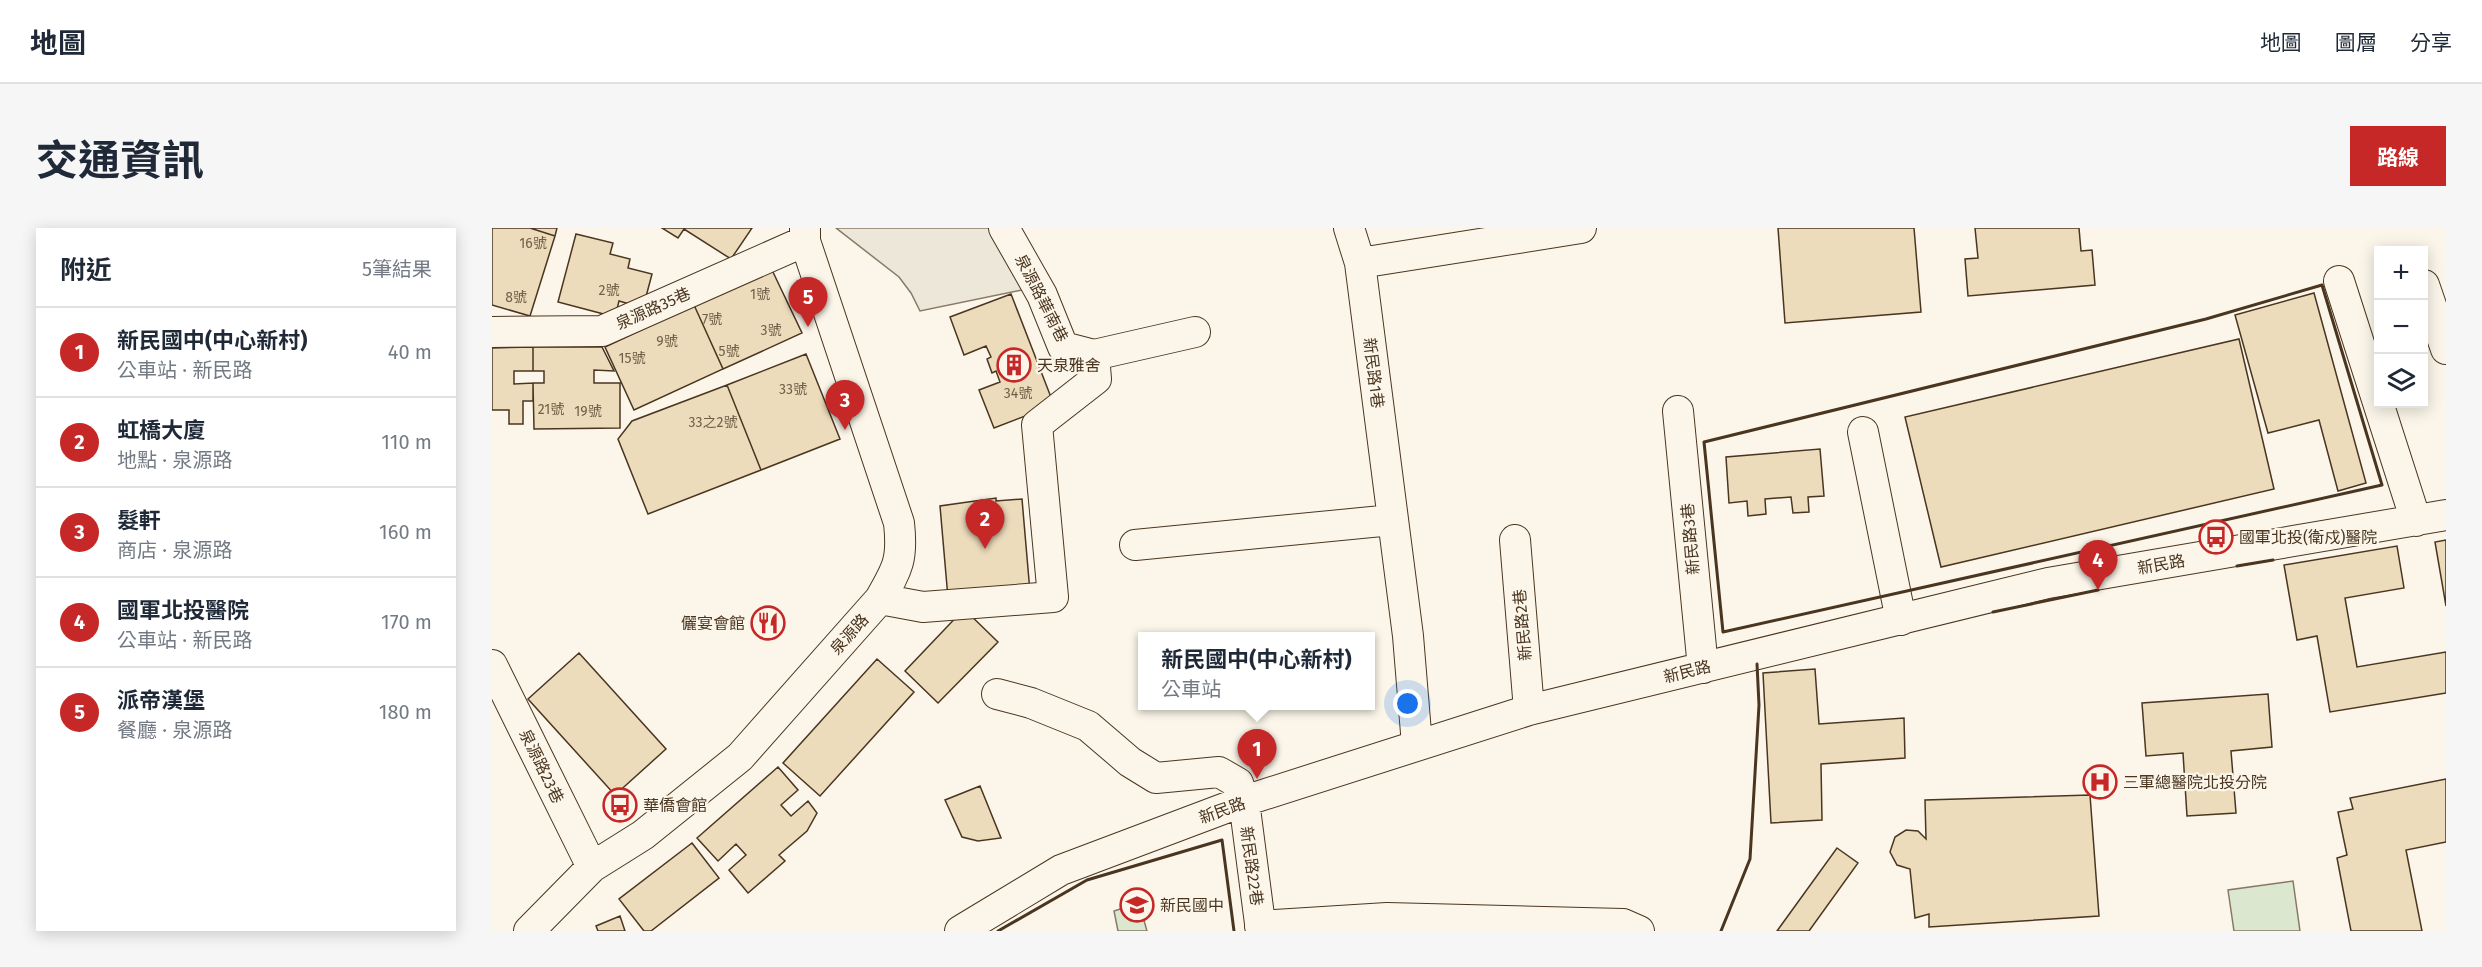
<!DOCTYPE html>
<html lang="zh-TW">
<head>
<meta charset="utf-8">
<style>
  :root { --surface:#fff; --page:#f6f6f7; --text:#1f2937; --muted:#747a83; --line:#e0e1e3; --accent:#c62828 }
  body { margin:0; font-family:"Fira Sans","Noto Sans TC",sans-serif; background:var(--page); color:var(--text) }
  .controls { position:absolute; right:18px; top:18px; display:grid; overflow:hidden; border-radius:0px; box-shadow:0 3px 15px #0003 }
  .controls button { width:54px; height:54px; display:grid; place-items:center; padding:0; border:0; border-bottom:2px solid var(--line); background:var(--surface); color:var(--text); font:30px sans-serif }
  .you { position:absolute; left:916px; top:476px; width:21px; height:21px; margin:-15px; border:4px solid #fff; border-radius:50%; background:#1a73e8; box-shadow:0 0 0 9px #1a73e833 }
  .badge { display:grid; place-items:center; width:39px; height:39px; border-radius:50%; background:var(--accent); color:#fff; font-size:20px; font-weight:700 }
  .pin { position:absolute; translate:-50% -50px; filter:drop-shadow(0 2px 3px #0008) }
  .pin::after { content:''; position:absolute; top:32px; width:21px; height:18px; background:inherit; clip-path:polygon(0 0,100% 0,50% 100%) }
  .popup { position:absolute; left:646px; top:404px; width:237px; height:78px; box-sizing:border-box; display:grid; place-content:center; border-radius:0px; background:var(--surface); filter:drop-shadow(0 2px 4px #0005); font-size:20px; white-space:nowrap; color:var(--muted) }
  .popup b { font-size:22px; color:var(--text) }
  .popup::after { content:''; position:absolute; left:50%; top:100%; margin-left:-12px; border:12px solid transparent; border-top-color:var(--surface) }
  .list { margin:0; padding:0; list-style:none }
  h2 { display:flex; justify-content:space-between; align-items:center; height:78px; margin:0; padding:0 24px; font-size:26px }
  h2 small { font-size:20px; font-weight:400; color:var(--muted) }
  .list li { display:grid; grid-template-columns:39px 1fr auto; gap:18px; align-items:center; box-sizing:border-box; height:90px; padding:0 24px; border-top:2px solid var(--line) }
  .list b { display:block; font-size:22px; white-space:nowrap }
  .list p { margin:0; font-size:20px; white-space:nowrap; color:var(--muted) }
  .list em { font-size:20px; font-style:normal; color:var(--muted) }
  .icon { flex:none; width:33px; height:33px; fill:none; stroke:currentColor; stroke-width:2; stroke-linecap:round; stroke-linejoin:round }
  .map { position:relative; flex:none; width:1954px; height:703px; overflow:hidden; border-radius:0px }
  header { display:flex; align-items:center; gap:36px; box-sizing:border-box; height:84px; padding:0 30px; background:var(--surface); border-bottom:2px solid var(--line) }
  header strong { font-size:28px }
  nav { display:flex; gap:33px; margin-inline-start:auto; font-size:21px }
  .intro { display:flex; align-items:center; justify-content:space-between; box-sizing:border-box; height:144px; padding:0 36px }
  h1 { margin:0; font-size:42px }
  .button { padding:15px 27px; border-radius:0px; background:var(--accent); color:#fff; font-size:21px; font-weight:700 }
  main { display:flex; gap:36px; padding:0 36px }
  aside { flex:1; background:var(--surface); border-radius:0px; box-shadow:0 3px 15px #0003 }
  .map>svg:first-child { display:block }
  .green { fill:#dce7d0; stroke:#887966; stroke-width:1.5 }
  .parking { fill:#ede7d9; stroke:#887966; stroke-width:1.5 }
  .building { fill:#ecdcbc; stroke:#4a3520; stroke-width:1.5 }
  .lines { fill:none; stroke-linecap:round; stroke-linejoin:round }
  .minor-casing { stroke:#4a3520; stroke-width:32 }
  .minor { stroke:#fbf6e9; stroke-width:30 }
  .wall { stroke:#4a3520; stroke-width:3 }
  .labels { text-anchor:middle; stroke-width:4.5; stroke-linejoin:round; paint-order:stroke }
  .number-label { font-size:14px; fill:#725f47 }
  .street-label { font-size:16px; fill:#4a3520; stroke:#fbf6e9 }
  .poi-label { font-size:16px; fill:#4a3520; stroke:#fbf6e9; text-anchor:start }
</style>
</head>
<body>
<header>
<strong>地圖</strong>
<nav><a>地圖</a><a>圖層</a><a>分享</a></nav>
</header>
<div class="intro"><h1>交通資訊</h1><a class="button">路線</a></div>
<main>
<aside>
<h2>附近<small>5筆結果</small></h2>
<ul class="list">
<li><span class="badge">1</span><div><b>新民國中(中心新村)</b><p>公車站 · 新民路</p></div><em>40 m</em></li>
<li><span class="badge">2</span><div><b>虹橋大廈</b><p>地點 · 泉源路</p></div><em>110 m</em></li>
<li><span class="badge">3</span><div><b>髮軒</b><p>商店 · 泉源路</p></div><em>160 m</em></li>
<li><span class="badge">4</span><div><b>國軍北投醫院</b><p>公車站 · 新民路</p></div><em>170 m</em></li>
<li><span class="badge">5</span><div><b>派帝漢堡</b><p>餐廳 · 泉源路</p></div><em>180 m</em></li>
</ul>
</aside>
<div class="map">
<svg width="1954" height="703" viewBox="0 0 1954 703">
  <rect width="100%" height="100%" fill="#fbf6e9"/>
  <path class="green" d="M 1801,653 L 1808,703 L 1742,703 L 1736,662 Z
    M 647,675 L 655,703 L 626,703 L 622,683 Z"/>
  <path class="parking" d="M 344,0 L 502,0 L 535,61 L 428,83 L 419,65 L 407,49 Z"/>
  <path class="building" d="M 0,0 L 38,0 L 63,8 L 38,88 L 0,77 Z
    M 38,0 L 65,0 L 63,8 Z
    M 170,0 L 260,0 L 239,31 L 192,1 L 186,10 Z
    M 1286,0 L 1422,0 L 1429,84 L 1293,95 Z
    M 1483,0 L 1587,0 L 1589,23 L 1600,22 L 1603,57 L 1476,68 L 1473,31 L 1486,30 Z
    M 84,6 L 121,15 L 118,26 L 138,31 L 136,40 L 160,46 L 151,80 L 127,73 L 123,89 L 66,74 Z
    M 280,42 L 310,105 L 231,141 L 202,77 Z
    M 1822,65 L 1874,255 L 1846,263 L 1827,192 L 1776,205 L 1743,87 Z
    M 519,66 L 562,177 L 502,200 L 487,162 L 508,154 L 504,143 L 500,145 L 495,131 L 499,129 L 494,118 L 472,127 L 458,89 Z
    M 202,77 L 231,141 L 142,182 L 113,119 Z
    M 1747,111 L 1782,261 L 1449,339 L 1413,189 Z
    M 41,119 L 41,143 L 22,143 L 22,156 L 41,155 L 41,173 L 31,173 L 31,196 L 17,196 L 17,182 L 0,182 L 0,120 Z
    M 41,119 L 110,119 L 122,143 L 102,142 L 102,155 L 128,155 L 128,200 L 42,201 L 41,155 L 52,155 L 52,143 L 41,143 Z
    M 314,126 L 348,211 L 269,242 L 235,157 Z
    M 235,157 L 269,242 L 156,286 L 126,211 L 140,193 Z
    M 1328,221 L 1332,268 L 1316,269 L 1317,284 L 1301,285 L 1299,269 L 1273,271 L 1274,286 L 1256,288 L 1255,273 L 1237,275 L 1234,229 Z
    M 504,270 L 504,273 L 530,271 L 538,364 L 456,370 L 448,278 Z
    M 1954,312 L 1954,378 L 1943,314 Z
    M 1905,318 L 1912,360 L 1853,370 L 1865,439 L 1954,424 L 1954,465 L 1838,484 L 1825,408 L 1805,412 L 1792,337 Z
    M 472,381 L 506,414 L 446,475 L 413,443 Z
    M 87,425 L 174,521 L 123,567 L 36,471 Z
    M 385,431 L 422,464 L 328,568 L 291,535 Z
    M 1323,441 L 1327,496 L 1412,490 L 1413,530 L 1329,536 L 1330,592 L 1279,595 L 1271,445 Z
    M 1776,466 L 1780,519 L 1739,523 L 1744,585 L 1695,588 L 1691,525 L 1654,528 L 1650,475 Z
    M 286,539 L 306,562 L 289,577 L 299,588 L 316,573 L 325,585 L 315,603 L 287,627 L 293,633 L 256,665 L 237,642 L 254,627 L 244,616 L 226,633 L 205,610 Z
    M 1954,551 L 1954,614 L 1914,622 L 1930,703 L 1859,703 L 1845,630 L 1855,627 L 1846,584 L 1861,581 L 1858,570 Z
    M 488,558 L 509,610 L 486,613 L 470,609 L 453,572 Z
    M 1598,567 L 1607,688 L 1437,699 L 1437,686 L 1423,690 L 1418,641 L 1405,637 L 1398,624 L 1403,609 L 1414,602 L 1426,603 L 1434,611 L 1433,572 Z
    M 200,615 L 227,650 L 159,703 L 152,703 L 127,671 Z
    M 1345,620 L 1366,635 L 1317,703 L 1285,703 Z
    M 128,688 L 133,703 L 106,703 L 104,698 Z"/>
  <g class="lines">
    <defs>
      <path id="minor" d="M 512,0 L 550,67 L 571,119 L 602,127 L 703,104
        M 857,0 L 868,35 L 916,408 L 925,517
        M 868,35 L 1089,0
        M 1847,53 L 1924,293
        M 1932,57 L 1954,121
        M 0,104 L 110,103 L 313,13
        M 1186,183 L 1211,440
        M 1371,204 L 1409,392
        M 1023,312 L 1037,482
        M 643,317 L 900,292
        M 388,371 L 431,379 L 561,369 L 545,197 L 604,151 L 602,127
        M 0,437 L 100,639
        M 505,466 L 539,475 L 596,498 L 638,534 L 664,550 L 727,544 L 746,555 L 752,573 L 769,703
        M 768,698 L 895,690 L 1131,696 L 1147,703
        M 37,703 L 100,639 L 151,607 L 248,529 L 388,371 C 406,340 411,331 407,295 L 313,13 L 313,0
        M 468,703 L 569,642 L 752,573 L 1037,482 L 1556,355 L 1954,287"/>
    </defs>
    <use href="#minor" class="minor-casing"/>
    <use href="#minor" class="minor"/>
    <path class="wall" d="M 1830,57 L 1890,257 L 1231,404 L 1212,214 L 1714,91 Z
      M 1745,338 L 1781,332
      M 1501,384 L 1606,362
      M 506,703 L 595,652 L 730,612 L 742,703
      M 1229,703 L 1258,631 L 1267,477 L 1265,436"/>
  </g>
  <defs>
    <symbol id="building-ring" viewBox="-11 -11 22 22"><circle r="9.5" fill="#fbf6e9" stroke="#c62828" stroke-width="1.5"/><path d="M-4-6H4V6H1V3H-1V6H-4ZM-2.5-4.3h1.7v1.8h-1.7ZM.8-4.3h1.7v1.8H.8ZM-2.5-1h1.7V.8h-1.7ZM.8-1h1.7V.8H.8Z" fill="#c62828"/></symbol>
    <symbol id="bus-ring" viewBox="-11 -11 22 22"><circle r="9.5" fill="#fbf6e9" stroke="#c62828" stroke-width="1.5"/><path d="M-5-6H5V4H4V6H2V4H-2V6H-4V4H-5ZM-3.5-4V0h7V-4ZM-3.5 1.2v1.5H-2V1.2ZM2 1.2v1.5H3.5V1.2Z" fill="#c62828"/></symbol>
    <symbol id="restaurant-ring" viewBox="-11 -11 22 22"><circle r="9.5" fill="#fbf6e9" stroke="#c62828" stroke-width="1.5"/><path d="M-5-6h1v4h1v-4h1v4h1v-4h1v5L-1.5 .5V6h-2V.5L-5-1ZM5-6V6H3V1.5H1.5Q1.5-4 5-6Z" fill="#c62828"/></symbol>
    <symbol id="hospital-ring" viewBox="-11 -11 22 22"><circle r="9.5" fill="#fbf6e9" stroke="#c62828" stroke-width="1.5"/><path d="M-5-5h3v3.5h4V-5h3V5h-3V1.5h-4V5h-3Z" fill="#c62828"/></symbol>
    <symbol id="school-ring" viewBox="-11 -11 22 22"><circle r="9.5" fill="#fbf6e9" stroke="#c62828" stroke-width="1.5"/><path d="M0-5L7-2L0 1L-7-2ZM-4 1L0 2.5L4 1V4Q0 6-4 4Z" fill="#c62828"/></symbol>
  </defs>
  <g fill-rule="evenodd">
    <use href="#building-ring" x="503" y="118" width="38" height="38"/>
    <use href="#bus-ring" x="1705" y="290" width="38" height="38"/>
    <use href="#restaurant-ring" x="257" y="376" width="38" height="38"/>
    <use href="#hospital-ring" x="1589" y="535" width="38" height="38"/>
    <use href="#bus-ring" x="109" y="558" width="38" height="38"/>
    <use href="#school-ring" x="626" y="658" width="38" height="38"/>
  </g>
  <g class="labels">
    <g class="number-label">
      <text x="41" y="20">16號</text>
      <text x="117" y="67">2號</text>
      <text x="268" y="71">1號</text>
      <text x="24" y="74">8號</text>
      <text x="220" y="96">7號</text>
      <text x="279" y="107">3號</text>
      <text x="175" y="118">9號</text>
      <text x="237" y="128">5號</text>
      <text x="140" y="135">15號</text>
      <text x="301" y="166">33號</text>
      <text x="526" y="170">34號</text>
      <text x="59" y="186">21號</text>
      <text x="96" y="188">19號</text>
      <text x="221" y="199">33之2號</text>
    </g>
    <g class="street-label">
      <text transform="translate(550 70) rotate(63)" y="6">泉源路華南巷</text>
      <text transform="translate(161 80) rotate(-24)" y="6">泉源路35巷</text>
      <text transform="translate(882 145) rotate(83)" y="6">新民路1巷</text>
      <text transform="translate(1198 311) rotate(-95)" y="6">新民路3巷</text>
      <text transform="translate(1669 336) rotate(-10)" y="6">新民路</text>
      <text transform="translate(1030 397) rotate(-95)" y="6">新民路2巷</text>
      <text transform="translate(357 406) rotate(-48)" y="6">泉源路</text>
      <text transform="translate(1195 443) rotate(-14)" y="6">新民路</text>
      <text transform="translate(50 538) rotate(64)" y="6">泉源路23巷</text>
      <text transform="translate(730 582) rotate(-20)" y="6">新民路</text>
      <text transform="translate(760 638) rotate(82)" y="6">新民路22巷</text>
    </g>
    <g class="poi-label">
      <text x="545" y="143">天泉雅舍</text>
      <text x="1747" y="315">國軍北投(衛戍)醫院</text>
      <text x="253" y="401" text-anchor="end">儷宴會館</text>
      <text x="1631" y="560">三軍總醫院北投分院</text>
      <text x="151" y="583">華僑會館</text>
      <text x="668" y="683">新民國中</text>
    </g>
  </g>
</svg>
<div class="controls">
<button>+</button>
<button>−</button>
<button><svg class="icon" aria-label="layers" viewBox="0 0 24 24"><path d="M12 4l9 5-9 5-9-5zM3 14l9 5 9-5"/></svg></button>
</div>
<div class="you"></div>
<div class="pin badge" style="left:765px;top:551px">1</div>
<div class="popup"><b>新民國中(中心新村)</b>公車站</div>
<div class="pin badge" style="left:493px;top:321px">2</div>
<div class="pin badge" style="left:353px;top:202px">3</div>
<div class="pin badge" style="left:1606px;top:362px">4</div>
<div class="pin badge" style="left:316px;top:99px">5</div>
</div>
</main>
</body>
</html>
